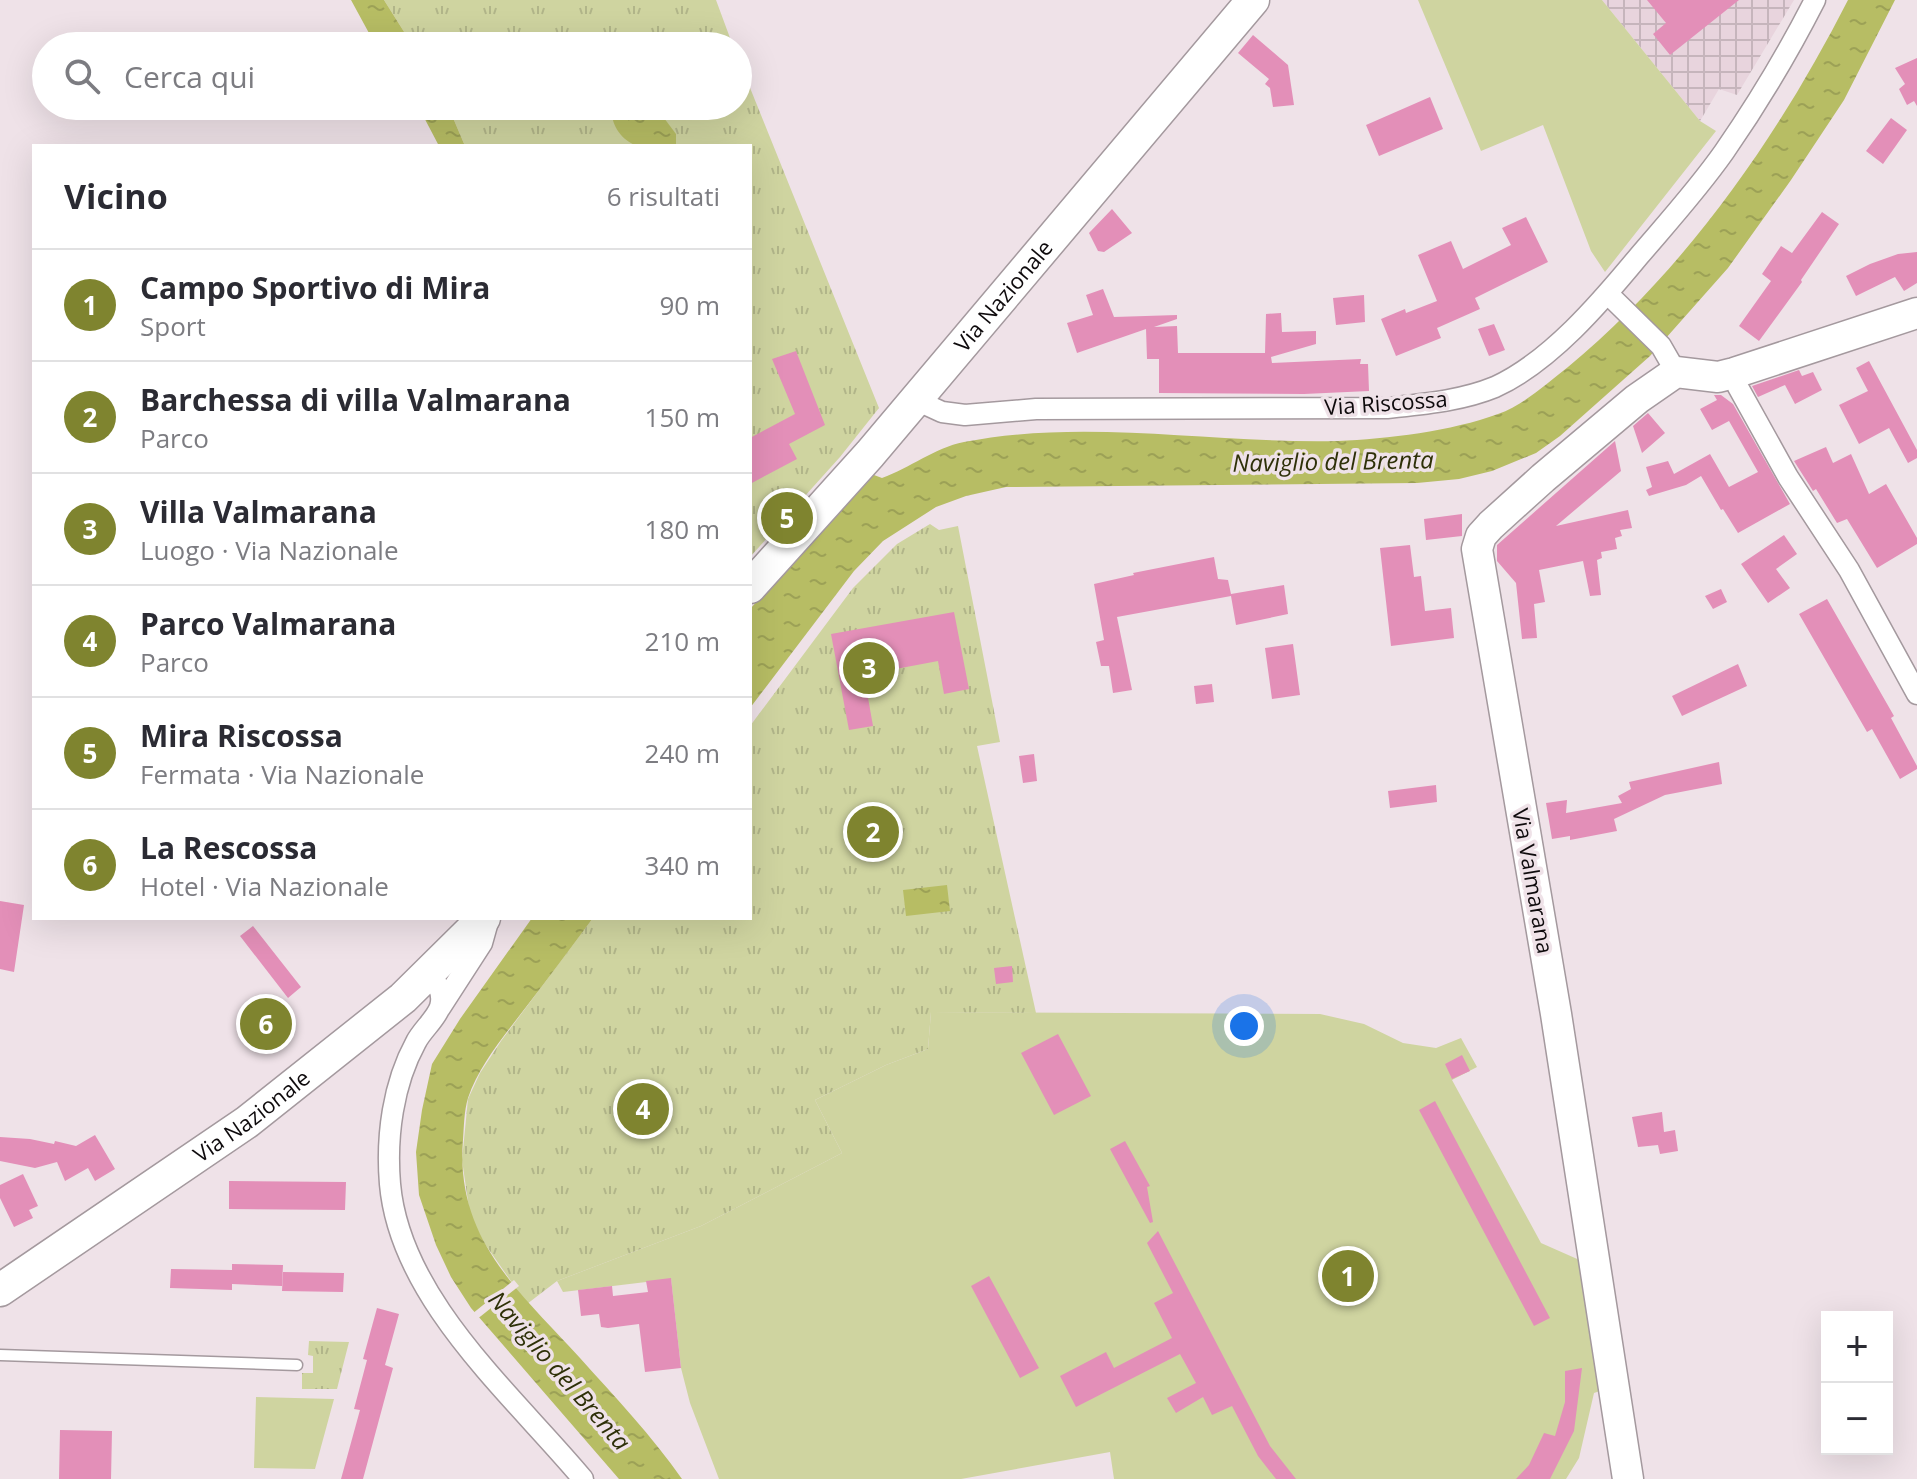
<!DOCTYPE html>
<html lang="it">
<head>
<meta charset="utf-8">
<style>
  :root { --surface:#fff; --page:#f7f7f7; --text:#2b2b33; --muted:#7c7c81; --line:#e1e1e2; --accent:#7f842f }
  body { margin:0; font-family:"Open Sans",sans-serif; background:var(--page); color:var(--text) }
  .controls { position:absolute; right:24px; bottom:24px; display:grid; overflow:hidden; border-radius:0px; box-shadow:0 8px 32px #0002 }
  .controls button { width:72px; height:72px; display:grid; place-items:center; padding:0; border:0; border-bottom:2px solid var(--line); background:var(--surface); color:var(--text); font:40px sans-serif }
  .you { position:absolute; left:1244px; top:1026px; width:28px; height:28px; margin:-20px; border:6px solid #fff; border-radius:50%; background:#1a73e8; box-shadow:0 0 0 12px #1a73e833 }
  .badge { display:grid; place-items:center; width:52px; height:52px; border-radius:50%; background:var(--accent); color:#fff; font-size:26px; font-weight:700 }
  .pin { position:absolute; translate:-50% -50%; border:4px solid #fff; box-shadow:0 2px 8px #0006 }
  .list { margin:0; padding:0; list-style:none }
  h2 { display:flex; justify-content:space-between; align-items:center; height:104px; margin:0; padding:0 32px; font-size:34px }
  h2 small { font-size:26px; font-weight:400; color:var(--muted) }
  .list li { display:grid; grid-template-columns:52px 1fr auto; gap:24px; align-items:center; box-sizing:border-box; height:112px; padding:0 32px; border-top:2px solid var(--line) }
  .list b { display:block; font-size:30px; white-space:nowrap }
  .list p { margin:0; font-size:26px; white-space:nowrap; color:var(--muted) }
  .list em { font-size:26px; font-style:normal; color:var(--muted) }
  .icon { flex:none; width:44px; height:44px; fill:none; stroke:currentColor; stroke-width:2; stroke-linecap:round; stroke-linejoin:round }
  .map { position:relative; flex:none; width:1917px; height:1479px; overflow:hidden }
  .search { position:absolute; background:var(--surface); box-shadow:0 8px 32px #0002; left:32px; top:32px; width:720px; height:88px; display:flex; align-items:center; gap:20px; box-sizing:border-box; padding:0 28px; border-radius:44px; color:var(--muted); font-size:30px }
  .panel { position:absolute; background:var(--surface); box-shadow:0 8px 32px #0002; left:32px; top:144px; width:720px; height:776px; border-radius:0px }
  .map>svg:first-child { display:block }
  .industrial { fill:url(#industrial-grid) }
  .grass { fill:#cfd4a0 }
  .park { fill:url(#park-tufts) }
  .water { fill:url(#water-ripples) }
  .pier { fill:#efe2e8 }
  .building { fill:#e38fb8 }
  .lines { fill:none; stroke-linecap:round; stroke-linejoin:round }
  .lane-casing { stroke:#a4999e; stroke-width:13 }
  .street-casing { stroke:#a4999e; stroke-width:23 }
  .secondary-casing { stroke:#a4999e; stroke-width:33 }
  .primary-casing { stroke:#a4999e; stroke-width:35 }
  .lane { stroke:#fff; stroke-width:10 }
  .street { stroke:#fff; stroke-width:20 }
  .secondary { stroke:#fff; stroke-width:30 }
  .primary { stroke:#fff; stroke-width:32 }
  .labels { text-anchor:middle; stroke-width:7; stroke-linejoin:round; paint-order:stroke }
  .street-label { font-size:22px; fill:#0e0a0c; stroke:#efe2e8 }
  .water-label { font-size:24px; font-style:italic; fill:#2e3008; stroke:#efe2e8 }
</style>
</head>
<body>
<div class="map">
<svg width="1917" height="1479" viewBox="0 0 1917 1479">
  <defs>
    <pattern id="industrial-grid" width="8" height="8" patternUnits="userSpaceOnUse" patternTransform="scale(2)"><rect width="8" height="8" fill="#e8d4dd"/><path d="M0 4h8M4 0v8" fill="none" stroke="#c6b5bc"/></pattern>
    <pattern id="park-tufts" width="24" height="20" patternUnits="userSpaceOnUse" patternTransform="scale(2)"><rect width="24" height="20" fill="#cfd4a0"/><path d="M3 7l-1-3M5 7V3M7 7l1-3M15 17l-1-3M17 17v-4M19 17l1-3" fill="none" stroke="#b1b589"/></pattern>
    <pattern id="water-ripples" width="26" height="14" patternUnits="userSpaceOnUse" patternTransform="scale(2)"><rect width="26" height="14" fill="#b7bd64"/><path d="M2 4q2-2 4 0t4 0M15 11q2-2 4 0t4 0" fill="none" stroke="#9ca156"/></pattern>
  </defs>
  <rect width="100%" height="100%" fill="#efe2e8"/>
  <path class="industrial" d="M 1602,0 L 1794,0 L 1737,95 L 1719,89 L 1700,121 Z"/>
  <path class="grass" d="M 1418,0 L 1602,0 L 1700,121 L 1716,131 L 1605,272 L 1591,251 L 1543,125 L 1481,151 Z
    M 931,1012 L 1320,1014 L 1364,1024 L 1403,1043 L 1436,1048 L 1461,1038 L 1477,1067 L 1452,1080 L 1541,1243 L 1584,1262 L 1600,1391 L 1594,1393 L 1579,1458 L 1566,1479 L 1114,1479 L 1110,1452 L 961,1479 L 719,1479 L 690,1403 L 681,1368 L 671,1279 L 563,1292 L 557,1281 L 701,1226 L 842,1153 L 815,1100 L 886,1065 L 928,1049 Z
    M 256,1397 L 334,1399 L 315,1469 L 254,1468 Z"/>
  <path class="park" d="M 384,0 L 716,0 L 733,46 L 413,46 Z
    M 738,58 L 879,408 L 840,457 L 750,557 L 750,146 L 465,146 L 448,106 L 738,106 Z
    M 930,524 L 939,530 L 958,526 L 1000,742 L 977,746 L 1036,1013 L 931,1012 L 928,1049 L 886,1065 L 815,1100 L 842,1153 L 701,1226 L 557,1281 L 527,1304 L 485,1244 L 470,1215 L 462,1160 L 468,1099 L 480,1073 L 501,1041 L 593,918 L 750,918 L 750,726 L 853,588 L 897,544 Z
    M 309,1341 L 349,1342 L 337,1389 L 302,1389 L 302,1373 L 313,1373 L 313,1356 L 308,1355 Z"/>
  <path class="water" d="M 351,0 L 384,0 L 413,46 L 376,46 Z
    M 1848,0 L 1895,0 L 1844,100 L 1791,180 L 1728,268 L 1650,356 L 1560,436 L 1536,453 L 1492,471 L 1459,479 L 1417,483 L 1006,487 L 966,496 L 936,507 L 883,541 L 854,571 L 750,708 L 750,609 L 874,475 L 882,478 C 910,468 934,448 964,442 C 1087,418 1214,444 1338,441 C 1387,439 1452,431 1498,414 C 1524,405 1546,384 1568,367 C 1687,268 1778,137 1848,0 Z
    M 418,106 L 448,106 L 465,146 L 439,146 Z
    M 612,106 L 655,106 L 676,134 L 676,146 C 665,146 647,149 637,146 C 620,139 610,124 612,106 Z
    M 947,885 L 950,911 L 906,916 L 903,890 Z
    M 532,918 L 593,918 C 570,949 547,980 523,1011 C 503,1037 479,1066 468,1098 C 464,1111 464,1127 463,1140 C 455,1239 520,1292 580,1358 C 615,1397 652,1436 682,1479 L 619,1479 L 471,1308 L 451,1277 L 436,1245 L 419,1195 L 416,1152 L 422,1110 L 432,1064 L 460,1019 Z"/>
  <path class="pier" d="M 514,1280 L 519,1286 L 476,1320 L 472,1314 Z"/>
  <path class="building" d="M 1647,0 L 1739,0 L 1670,55 L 1653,34 L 1666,23 Z
    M 1253,35 L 1288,65 L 1294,105 L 1273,107 L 1270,88 L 1265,84 L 1269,79 L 1238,53 Z
    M 1917,58 L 1917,106 L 1914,101 L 1907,105 L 1899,89 L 1905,84 L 1895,68 Z
    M 1430,97 L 1443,129 L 1379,156 L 1366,125 Z
    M 1891,118 L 1907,130 L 1883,164 L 1866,151 Z
    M 1112,209 L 1132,233 L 1104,252 L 1098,251 L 1089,233 Z
    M 1822,212 L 1839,224 L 1801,280 L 1802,282 L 1759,341 L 1739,326 L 1771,281 L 1762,274 L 1781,246 L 1792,253 Z
    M 1526,217 L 1548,262 L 1475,298 L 1480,309 L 1437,328 L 1441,338 L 1396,356 L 1381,319 L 1405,309 L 1406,313 L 1437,301 L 1418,255 L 1451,241 L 1463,269 L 1511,245 L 1502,228 Z
    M 1917,252 L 1917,283 L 1904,291 L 1895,277 L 1856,296 L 1846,276 L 1870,264 L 1898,254 Z
    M 1103,289 L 1114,317 L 1177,315 L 1177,319 L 1154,327 L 1177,326 L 1178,353 L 1265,353 L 1266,314 L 1281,313 L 1282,332 L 1316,331 L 1316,344 L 1271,357 L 1272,363 L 1361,359 L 1360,364 L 1368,364 L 1369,391 L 1304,394 L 1159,393 L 1159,359 L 1147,359 L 1146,329 L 1077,353 L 1067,323 L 1093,315 L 1086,295 Z
    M 1364,295 L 1365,322 L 1336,325 L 1333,298 Z
    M 1494,324 L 1505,350 L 1489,356 L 1478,329 Z
    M 796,351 L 825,425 L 789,444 L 797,459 L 750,484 L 750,438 L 795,414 L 772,359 Z
    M 1869,361 L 1917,450 L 1917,458 L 1908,463 L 1889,428 L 1859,444 L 1839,405 L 1868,391 L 1856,368 Z
    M 1799,370 L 1802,376 L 1813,372 L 1822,390 L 1795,404 L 1785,385 L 1758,397 L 1752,386 Z
    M 1714,395 L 1721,395 L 1733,404 L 1790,504 L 1738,533 L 1723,509 L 1721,510 L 1701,476 L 1686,485 L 1649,496 L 1646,490 L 1652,487 L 1646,467 L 1668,461 L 1674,474 L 1710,454 L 1729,487 L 1758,472 L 1729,421 L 1712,430 L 1700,409 L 1717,400 Z
    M 1648,413 L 1665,433 L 1642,453 L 1633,426 Z
    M 1615,441 L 1621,471 L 1556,526 L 1628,510 L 1632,528 L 1620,530 L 1622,536 L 1615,538 L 1617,549 L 1601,552 L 1602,558 L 1597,560 L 1601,595 L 1590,596 L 1583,561 L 1539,570 L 1545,602 L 1534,604 L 1537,638 L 1522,639 L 1516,583 L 1497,561 L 1497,545 Z
    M 1826,447 L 1833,463 L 1851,454 L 1869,494 L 1886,484 L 1917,538 L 1917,544 L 1877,568 L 1847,519 L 1837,523 L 1816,489 L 1813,491 L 1794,461 Z
    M 1462,514 L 1462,536 L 1426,540 L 1424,519 Z
    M 1784,535 L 1797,554 L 1776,569 L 1790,588 L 1768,603 L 1741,564 Z
    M 1410,545 L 1414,577 L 1421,576 L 1425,611 L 1451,608 L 1454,638 L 1391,646 L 1380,548 Z
    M 1214,557 L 1218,579 L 1228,580 L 1231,594 L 1284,585 L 1288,614 L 1236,625 L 1231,596 L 1117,617 L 1132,690 L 1113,693 L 1109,666 L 1101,666 L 1096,642 L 1104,640 L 1094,584 L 1134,575 L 1133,573 Z
    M 1721,589 L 1727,602 L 1713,609 L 1705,596 Z
    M 1827,599 L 1894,716 L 1891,718 L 1917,766 L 1917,769 L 1900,779 L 1872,729 L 1867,732 L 1799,614 Z
    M 954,612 L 969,689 L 944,694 L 938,661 L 864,675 L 873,726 L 849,730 L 831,634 Z
    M 1293,644 L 1300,695 L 1272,699 L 1265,648 Z
    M 1738,664 L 1747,686 L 1682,716 L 1672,696 Z
    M 1212,684 L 1214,702 L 1196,704 L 1194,686 Z
    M 1034,754 L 1037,781 L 1023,783 L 1019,756 Z
    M 1719,762 L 1722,784 L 1665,795 L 1614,819 L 1617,831 L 1570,840 L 1570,836 L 1552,839 L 1546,803 L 1567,800 L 1566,813 L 1622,803 L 1618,796 L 1631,789 L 1629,782 Z
    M 1436,785 L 1437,802 L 1390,808 L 1388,791 Z
    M 0,901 L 24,905 L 14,972 L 0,969 Z
    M 253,926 L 301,987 L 288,998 L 240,936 Z
    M 1012,966 L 1013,982 L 996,984 L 994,968 Z
    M 272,997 L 294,1019 L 260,1052 L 238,1030 Z
    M 1058,1034 L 1091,1096 L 1054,1115 L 1021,1053 Z
    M 1462,1055 L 1470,1071 L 1452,1079 L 1445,1064 Z
    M 1435,1101 L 1550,1318 L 1534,1326 L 1419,1110 Z
    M 1662,1112 L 1664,1132 L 1675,1130 L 1678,1151 L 1660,1154 L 1658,1145 L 1638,1147 L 1632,1117 Z
    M 95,1135 L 115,1169 L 95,1181 L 88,1168 L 65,1181 L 57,1162 L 35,1168 L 0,1161 L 0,1137 L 30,1139 L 54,1144 L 55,1141 L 76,1146 Z
    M 1125,1141 L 1150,1186 L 1147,1187 L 1153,1222 L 1150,1223 L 1110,1149 Z
    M 23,1174 L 38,1206 L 29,1210 L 33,1218 L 14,1227 L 0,1198 L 0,1185 Z
    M 229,1181 L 346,1182 L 345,1210 L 229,1209 Z
    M 1158,1231 L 1270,1446 L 1296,1479 L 1276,1479 L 1258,1456 L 1232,1406 L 1212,1415 L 1203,1397 L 1176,1413 L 1167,1398 L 1196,1383 L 1180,1354 L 1076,1407 L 1060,1376 L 1106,1352 L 1114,1368 L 1172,1338 L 1154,1303 L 1173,1293 L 1147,1243 Z
    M 232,1264 L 283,1265 L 282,1286 L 232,1284 L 232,1290 L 170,1288 L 171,1269 L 232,1270 Z
    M 283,1272 L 344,1273 L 343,1292 L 282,1291 Z
    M 989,1276 L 1039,1368 L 1020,1378 L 971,1286 Z
    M 671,1278 L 681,1368 L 645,1372 L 639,1324 L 608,1328 L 601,1327 L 599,1314 L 581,1316 L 578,1290 L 612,1286 L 613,1296 L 648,1292 L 646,1281 Z
    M 377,1308 L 399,1314 L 385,1365 L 393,1368 L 363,1479 L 341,1479 L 360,1410 L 354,1409 L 367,1360 L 363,1359 Z
    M 1582,1368 L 1574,1431 L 1550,1479 L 1516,1479 L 1529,1465 L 1544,1433 L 1555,1436 L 1565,1402 L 1565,1371 Z
    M 60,1430 L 112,1431 L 111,1479 L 59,1479 Z"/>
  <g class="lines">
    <defs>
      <path id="lane" d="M 0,1355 L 297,1365"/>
      <path id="street" d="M 1608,294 L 1661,346 L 1676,372
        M 1734,373 L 1738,387 L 1788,477 L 1849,570 L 1917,694
        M 916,400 L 942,412 L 965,415 L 1036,409 L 1387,408 C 1423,404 1461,401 1495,387 C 1550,362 1601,302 1639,256 C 1668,222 1698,189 1724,152 C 1758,103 1788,53 1815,0
        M 429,974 C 438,983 444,994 440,1007 C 436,1019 422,1030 416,1042 C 393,1084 386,1136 390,1184 C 400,1299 512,1394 583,1479
        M 440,1008 L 482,943 L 489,918"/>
      <path id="secondary" d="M 1628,1479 L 1556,1014 L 1477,549 L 1481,536 L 1491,525 L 1543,478 L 1637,399 L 1676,372 L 1718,377 L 1734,373 L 1917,313"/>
      <g id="primary">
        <path id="s1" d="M 750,587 L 870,454 L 1253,0"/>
        <path id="s2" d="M 0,1290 L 247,1122 L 403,998 L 484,918"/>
      </g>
    </defs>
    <use href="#lane" class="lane-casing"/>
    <use href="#street" class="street-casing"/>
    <use href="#secondary" class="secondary-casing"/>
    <use href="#primary" class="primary-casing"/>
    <use href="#lane" class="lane"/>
    <use href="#street" class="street"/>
    <use href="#secondary" class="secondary"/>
    <use href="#primary" class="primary"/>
  </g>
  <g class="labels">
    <g class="street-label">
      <text dy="8" stroke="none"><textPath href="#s1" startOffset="386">Via Nazionale</textPath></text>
      <text transform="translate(1386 403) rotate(-4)" y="8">Via Riscossa</text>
      <text transform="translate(1533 881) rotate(80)" y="8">Via Valmarana</text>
      <text dy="8" stroke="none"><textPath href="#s2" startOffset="306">Via Nazionale</textPath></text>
    </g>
    <g class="water-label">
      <text transform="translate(1333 462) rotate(-1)" y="8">Naviglio del Brenta</text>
      <text transform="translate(559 1371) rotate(49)" y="8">Naviglio del Brenta</text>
    </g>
  </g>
</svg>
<div class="controls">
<button>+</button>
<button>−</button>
</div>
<div class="you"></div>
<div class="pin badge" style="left:1348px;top:1276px">1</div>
<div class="pin badge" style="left:873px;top:832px">2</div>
<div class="pin badge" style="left:869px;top:668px">3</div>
<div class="pin badge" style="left:643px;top:1109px">4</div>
<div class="pin badge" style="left:787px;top:518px">5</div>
<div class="pin badge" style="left:266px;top:1024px">6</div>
<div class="search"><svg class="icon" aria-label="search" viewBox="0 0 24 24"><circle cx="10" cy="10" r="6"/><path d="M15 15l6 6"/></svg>Cerca qui</div>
<section class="panel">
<h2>Vicino<small>6 risultati</small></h2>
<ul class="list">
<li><span class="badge">1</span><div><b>Campo Sportivo di Mira</b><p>Sport</p></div><em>90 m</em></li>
<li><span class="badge">2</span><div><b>Barchessa di villa Valmarana</b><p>Parco</p></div><em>150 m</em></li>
<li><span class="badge">3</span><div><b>Villa Valmarana</b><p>Luogo · Via Nazionale</p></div><em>180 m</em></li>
<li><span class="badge">4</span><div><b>Parco Valmarana</b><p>Parco</p></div><em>210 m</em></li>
<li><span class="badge">5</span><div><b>Mira Riscossa</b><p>Fermata · Via Nazionale</p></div><em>240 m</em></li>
<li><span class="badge">6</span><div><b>La Rescossa</b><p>Hotel · Via Nazionale</p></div><em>340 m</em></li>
</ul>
</section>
</div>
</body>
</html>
